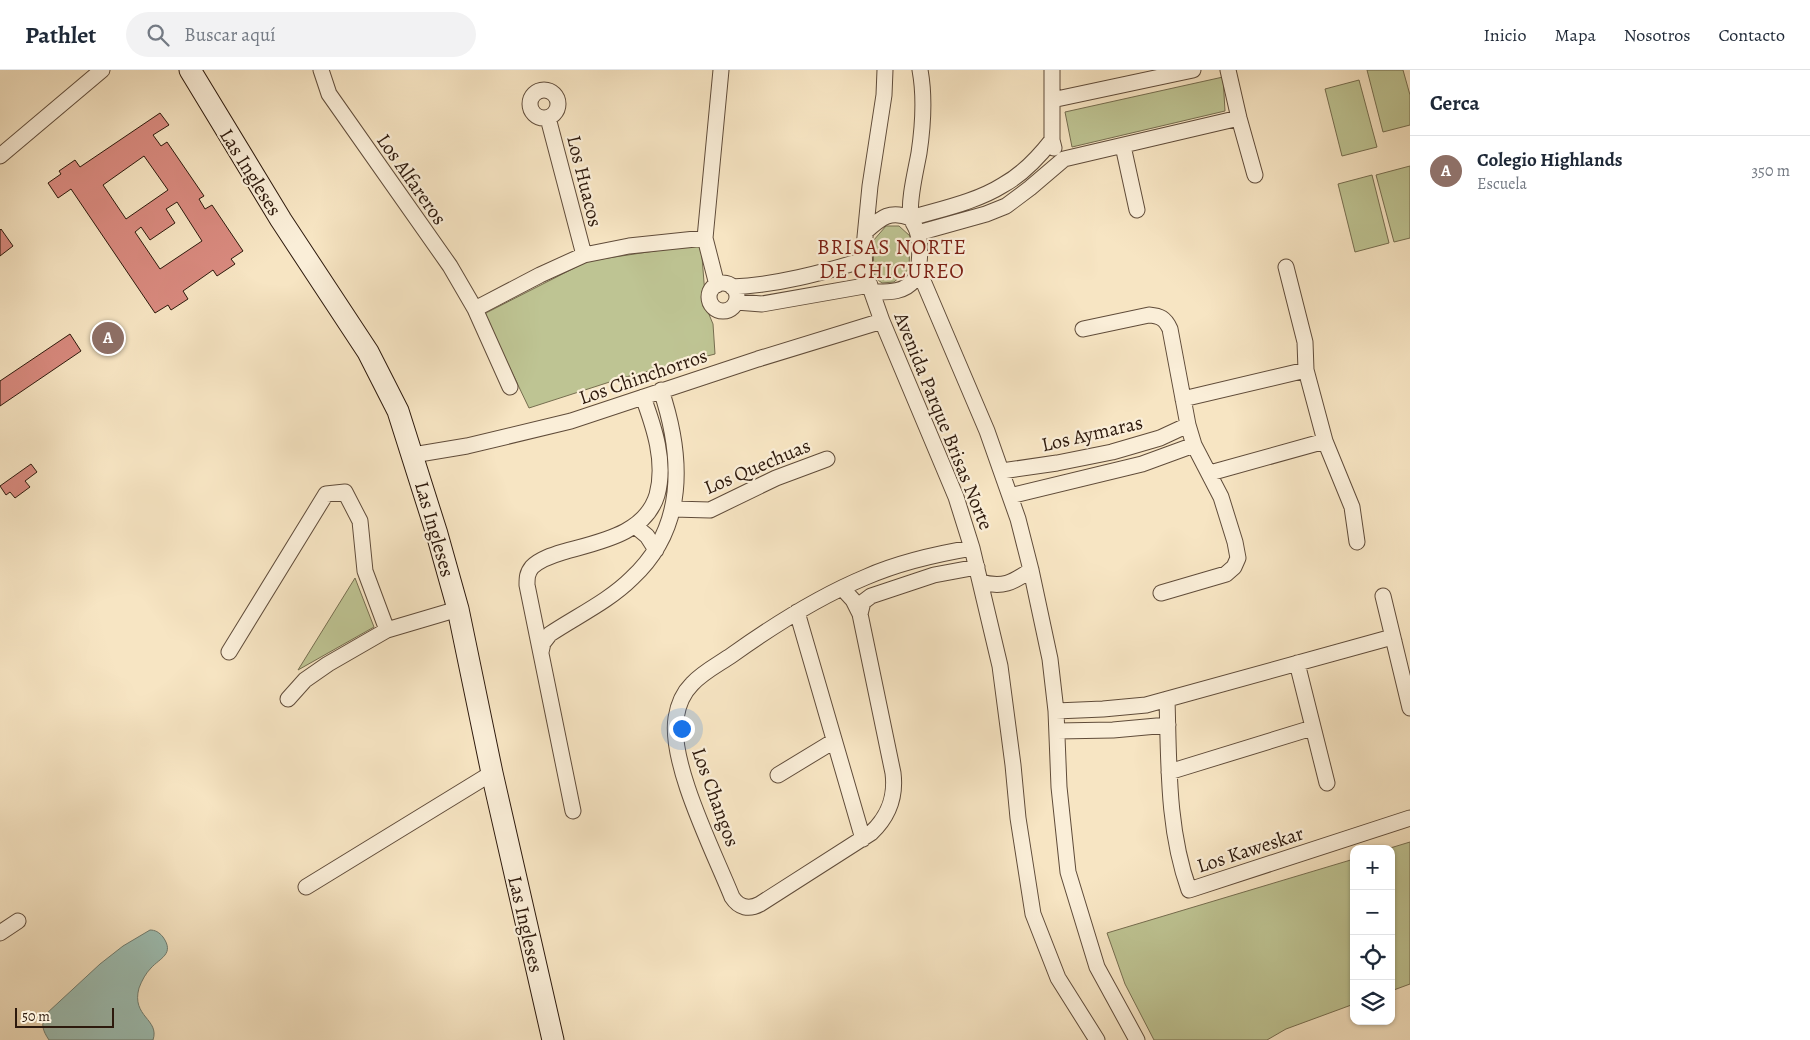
<!DOCTYPE html>
<html lang="es">
<head>
<meta charset="utf-8">
<style>
  :root { --surface:#fff; --page:#f2f2f3; --text:#1f2937; --muted:#747a83; --line:#e0e1e3; --accent:#7c3aed }
  body { margin:0; font-family:Alegreya,serif; background:var(--page); color:var(--text) }
  .controls { position:absolute; right:15px; bottom:15px; display:grid; overflow:hidden; border-radius:10px; box-shadow:0 1px 4px #0004 }
  .controls button { width:45px; height:45px; display:grid; place-items:center; padding:0; border:0; border-bottom:1px solid var(--line); background:var(--surface); color:var(--text); font:25px sans-serif }
  .scale { position:absolute; left:15px; bottom:12px; width:99px; box-sizing:border-box; padding-left:5px; border:2px solid #2d190c; border-top:0; font-size:14px; line-height:18px; white-space:nowrap; color:#2d190c; -webkit-text-stroke:4px #faeed8; paint-order:stroke }
  .you { position:absolute; left:681px; top:658px; width:18px; height:18px; margin:-12px; border:4px solid #fff; border-radius:50%; background:#1a73e8; box-shadow:0 0 0 8px #1a73e833 }
  .badge { display:grid; place-items:center; width:32px; height:32px; border-radius:50%; background:var(--accent); color:#fff; font-size:16px; font-weight:700 }
  .pin { position:absolute; translate:-50% -50%; border:2px solid #fff; box-shadow:0 1px 5px #0006 }
  .list { margin:0; padding:0; list-style:none }
  h2 { display:flex; justify-content:space-between; align-items:center; height:65px; margin:0; padding:0 20px; font-size:21px }
  h2 small { font-size:16px; font-weight:400; color:var(--muted) }
  .list li { display:grid; grid-template-columns:32px 1fr auto; gap:15px; align-items:center; box-sizing:border-box; height:70px; padding:0 20px; border-top:1px solid var(--line) }
  .list b { display:block; font-size:19px; white-space:nowrap }
  .list p { margin:0; font-size:16px; white-space:nowrap; color:var(--muted) }
  .list em { font-size:16px; font-style:normal; color:var(--muted) }
  .icon { flex:none; width:28px; height:28px; fill:none; stroke:currentColor; stroke-width:2; stroke-linecap:round; stroke-linejoin:round }
  .map { position:relative; flex:none; width:1410px; height:970px; overflow:hidden }
  header { display:flex; align-items:center; gap:30px; box-sizing:border-box; height:70px; padding:0 25px; background:var(--surface); border-bottom:1px solid var(--line) }
  header strong { font-size:24px }
  nav { display:flex; gap:28px; margin-inline-start:auto; font-size:18px }
  .search { width:350px; height:45px; background:var(--page); display:flex; align-items:center; gap:12px; box-sizing:border-box; padding:0 18px; border-radius:28px; color:var(--muted); font-size:19px }
  main { display:flex }
  aside { flex:1; background:var(--surface) }
  .map>svg:first-child { display:block }
  .green { fill:#bec493; stroke:#766e50 }
  .water { fill:#9dbfb4; stroke:#707d71 }
  .building { fill:#d98a7f; stroke:#2d190c; fill-rule:evenodd }
  .lines { fill:none; stroke-linecap:round; stroke-linejoin:round }
  .street-casing { stroke:#604c3a; stroke-width:17 }
  .secondary-casing { stroke:#2d190c; stroke-width:23 }
  .street { stroke:#faeed8; stroke-width:15 }
  .secondary { stroke:#faeed8; stroke-width:21 }
  .labels { text-anchor:middle; stroke-width:4.5; stroke-linejoin:round; paint-order:stroke }
  .street-label { font-size:20px; fill:#2d190c; stroke:#faeed8 }
  .neighbourhood-label { font-size:21px; letter-spacing:1px; fill:#7a1f14; stroke:#faeed8 }
</style>
</head>
<body>
<header>
<strong>Pathlet</strong>
<div class="search"><svg class="icon" aria-label="search" viewBox="0 0 24 24"><circle cx="10" cy="10" r="6"/><path d="M15 15l6 6"/></svg>Buscar aquí</div>
<nav><a>Inicio</a><a>Mapa</a><a>Nosotros</a><a>Contacto</a></nav>
</header>
<main>
<div class="map">
<svg width="1410" height="970" viewBox="0 0 1410 970">
  <rect width="100%" height="100%" fill="#f7e5c3"/>
  <filter id="stains"><feTurbulence type="fractalNoise" baseFrequency=".004" numOctaves="4"/><feColorMatrix values="0 0 0 0 .2 0 0 0 0 .09 0 0 0 0 .02 0 0 0 .5 -.17"/></filter>
  <radialGradient id="worn" r=".72"><stop offset=".6" stop-color="#630" stop-opacity="0"/><stop offset="1" stop-color="#630" stop-opacity=".3"/></radialGradient>
  <path class="green" d="M 1367,0 L 1403,0 L 1410,25 L 1410,55 L 1383,62 Z
    M 1223,7 L 1225,41 L 1072,77 L 1065,42 Z
    M 1359,10 L 1377,77 L 1342,86 L 1325,19 Z
    M 1410,96 L 1410,168 L 1394,172 L 1376,105 Z
    M 1372,105 L 1389,173 L 1355,182 L 1338,114 Z
    M 886,156 L 899,156 L 910,166 L 909,199 L 894,212 L 882,213 L 874,207 L 873,171 Z
    M 701,174 L 705,225 L 708,242 L 713,254 L 715,284 L 622,308 L 529,338 L 484,244 L 588,191 Z
    M 355,508 L 374,557 L 298,600 Z
    M 1410,772 L 1410,914 L 1391,921 L 1391,779 L 1387,779 Z
    M 1354,789 L 1354,934 L 1286,959 L 1267,970 L 1154,970 L 1125,914 L 1107,863 Z"/>
  <path class="water" d="M 150,860 C 155,860 159,862 163,867 C 175,884 160,888 151,898 C 146,903 142,910 139,918 C 131,947 160,949 153,970 L 49,970 C 43,961 40,954 46,944 L 100,894 L 123,876 Z"/>
  <path class="building" d="M 160,43 L 169,55 L 153,65 L 161,76 L 167,72 L 204,126 L 199,129 L 205,139 L 212,135 L 243,181 L 231,189 L 235,194 L 217,206 L 213,200 L 183,221 L 188,229 L 171,240 L 168,235 L 155,243 L 71,119 L 58,128 L 48,113 L 61,104 L 59,101 L 75,90 L 80,97 ZM 144,86 L 168,120 L 126,149 L 103,115 ZM 177,132 L 202,171 L 160,199 L 135,162 L 141,157 L 150,170 L 175,153 L 166,139 Z
    M 1,159 L 13,176 L 0,186 L 0,160 Z
    M 70,264 L 81,281 L 0,336 L 0,311 Z
    M 31,394 L 37,402 L 25,411 L 30,417 L 15,428 L 10,422 L 6,425 L 0,416 Z"/>
  <g class="lines">
    <defs>
      <path id="street" d="M 321,0 L 329,24 L 450,196 L 475,239 L 510,317
        M 885,0 L 884,25 L 870,116 L 864,177 L 865,203 L 882,251 L 956,427 L 972,478 L 1000,596 L 1013,695 L 1018,748 L 1033,844 L 1058,908 L 1097,970
        M 1052,0 L 1052,70 L 1054,78
        M 1228,0 L 1239,48 L 1255,105
        M530 34a14 14 0 1 1 28 0a14 14 0 1 1-28 0Z
        M 1052,30 L 1193,0
        M 548,48 L 584,185
        M 1123,76 L 1137,140
        M 0,86 L 102,0
        M 911,148 C 941,139 976,132 1003,115 C 1023,104 1038,88 1052,70
        M 866,161 C 882,147 890,140 911,148
        M 918,163 L 986,144 L 1006,136 L 1030,118 L 1064,89 L 1239,48
        M 1286,197 L 1305,272 L 1306,300 L 1325,371 L 1352,437 L 1357,472
        M 918,199 L 987,361 L 1018,449 L 1031,500 L 1050,589 L 1056,641 L 1059,717 L 1068,802 L 1097,897 L 1137,970
        M709 227a14 14 0 1 1 28 0a14 14 0 1 1-28 0Z
        M 717,215 L 705,168 L 721,0
        M 732,217 C 777,215 821,203 864,190
        M 873,222 C 888,222 904,223 914,210 C 921,200 921,172 917,161 C 916,157 912,152 911,147 C 908,131 916,100 919,83 C 923,56 925,27 920,0
        M 736,232 L 762,234 L 870,215
        M 475,239 L 540,205 L 584,185 L 629,176 L 705,168
        M 1083,259 L 1149,245 C 1160,246 1165,248 1170,259 L 1188,355 L 1194,375 L 1221,427 L 1235,472 L 1238,488 L 1234,497 L 1226,504 L 1161,523
        M 1183,329 L 1306,300
        M 413,385 L 467,376 L 571,351 L 758,289 L 882,251
        M 1002,401 L 1057,393 L 1112,382 L 1160,368 L 1188,355
        M 1210,403 L 1325,371
        M 1010,426 L 1142,394 L 1194,375
        M 673,439 L 710,440 L 776,408 L 827,389
        M 635,456 L 647,466 L 656,480
        M 980,512 C 1003,518 1012,513 1031,500
        M 842,518 L 853,530 L 860,544 L 893,703 C 896,727 889,746 871,763 L 760,834 C 749,840 739,838 732,827 C 714,782 669,694 676,648 C 678,635 683,623 692,614 C 703,602 719,594 732,585 C 774,555 818,527 866,507 C 900,492 936,484 972,478
        M 1383,526 L 1410,638
        M 797,542 L 863,769
        M 860,544 L 863,532 L 871,526 L 934,505 L 977,497
        M 229,582 L 326,424 L 345,422 L 360,451 L 365,501 L 387,560
        M 541,582 L 543,573 L 550,564 C 577,546 609,531 632,508 C 687,457 683,386 661,320
        M 1297,593 L 1327,713
        M 288,629 L 305,610 L 328,594 L 387,560 L 458,539
        M 1167,629 C 1169,693 1167,759 1189,820 L 1410,748
        M 1056,641 L 1103,639 L 1146,635 L 1385,569 L 1390,568 L 1394,571
        M 1057,661 L 1113,660 L 1168,655
        M 1169,702 L 1312,658
        M 778,705 L 834,671
        M 573,741 L 527,515 C 527,508 527,503 532,497 C 540,489 553,485 563,482 C 597,472 645,465 657,425 C 666,392 654,357 643,327
        M 306,817 L 492,703
        M 0,863 L 18,851"/>
      <path id="secondary" d="M 190,0 L 281,150 L 368,282 L 398,341 L 437,464 L 458,539 L 492,703 L 553,970"/>
    </defs>
    <use href="#street" class="street-casing"/>
    <use href="#secondary" class="secondary-casing"/>
    <use href="#street" class="street"/>
    <use href="#secondary" class="secondary"/>
  </g>
  <g class="labels">
    <g class="street-label">
      <text transform="translate(251 102) rotate(58)" y="7">Las Ingleses</text>
      <text transform="translate(412 109) rotate(55)" y="7">Los Alfareros</text>
      <text transform="translate(585 111) rotate(76)" y="7">Los Huacos</text>
      <text transform="translate(643 306) rotate(-19)" y="7">Los Chinchorros</text>
      <text transform="translate(944 351) rotate(68)" y="7">Avenida Parque Brisas Norte</text>
      <text transform="translate(1092 363) rotate(-13)" y="7">Los Aymaras</text>
      <text transform="translate(757 396) rotate(-23)" y="7">Los Quechuas</text>
      <text transform="translate(435 459) rotate(74)" y="7">Las Ingleses</text>
      <text transform="translate(716 727) rotate(70)" y="7">Los Changos</text>
      <text transform="translate(1250 779) rotate(-18)" y="7">Los Kaweskar</text>
      <text transform="translate(526 854) rotate(77)" y="7">Las Ingleses</text>
    </g>
    <g class="neighbourhood-label">
      <text x="892" y="184">BRISAS NORTE<tspan x="892" dy="24">DE CHICUREO</tspan></text>
    </g>
  </g>
  <rect width="100%" height="100%" filter="url(#stains)"/>
  <rect width="100%" height="100%" fill="url(#worn)"/>
</svg>
<div class="controls">
<button>+</button>
<button>−</button>
<button><svg class="icon" aria-label="locate" viewBox="0 0 24 24"><circle cx="12" cy="12" r="6"/><path d="M12 2v4M12 18v4M2 12h4M18 12h4"/></svg></button>
<button><svg class="icon" aria-label="layers" viewBox="0 0 24 24"><path d="M12 4l9 5-9 5-9-5zM3 14l9 5 9-5"/></svg></button>
</div>
<div class="scale">50 m</div>
<div class="you"></div>
<div class="pin badge" style="left:108px;top:268px;background:#8d6e63">A</div>
</div>
<aside>
<h2>Cerca<small></small></h2>
<ul class="list">
<li><span class="badge" style="background:#8d6e63">A</span><div><b>Colegio Highlands</b><p>Escuela</p></div><em>350 m</em></li>
</ul>
</aside>
</main>
</body>
</html>
